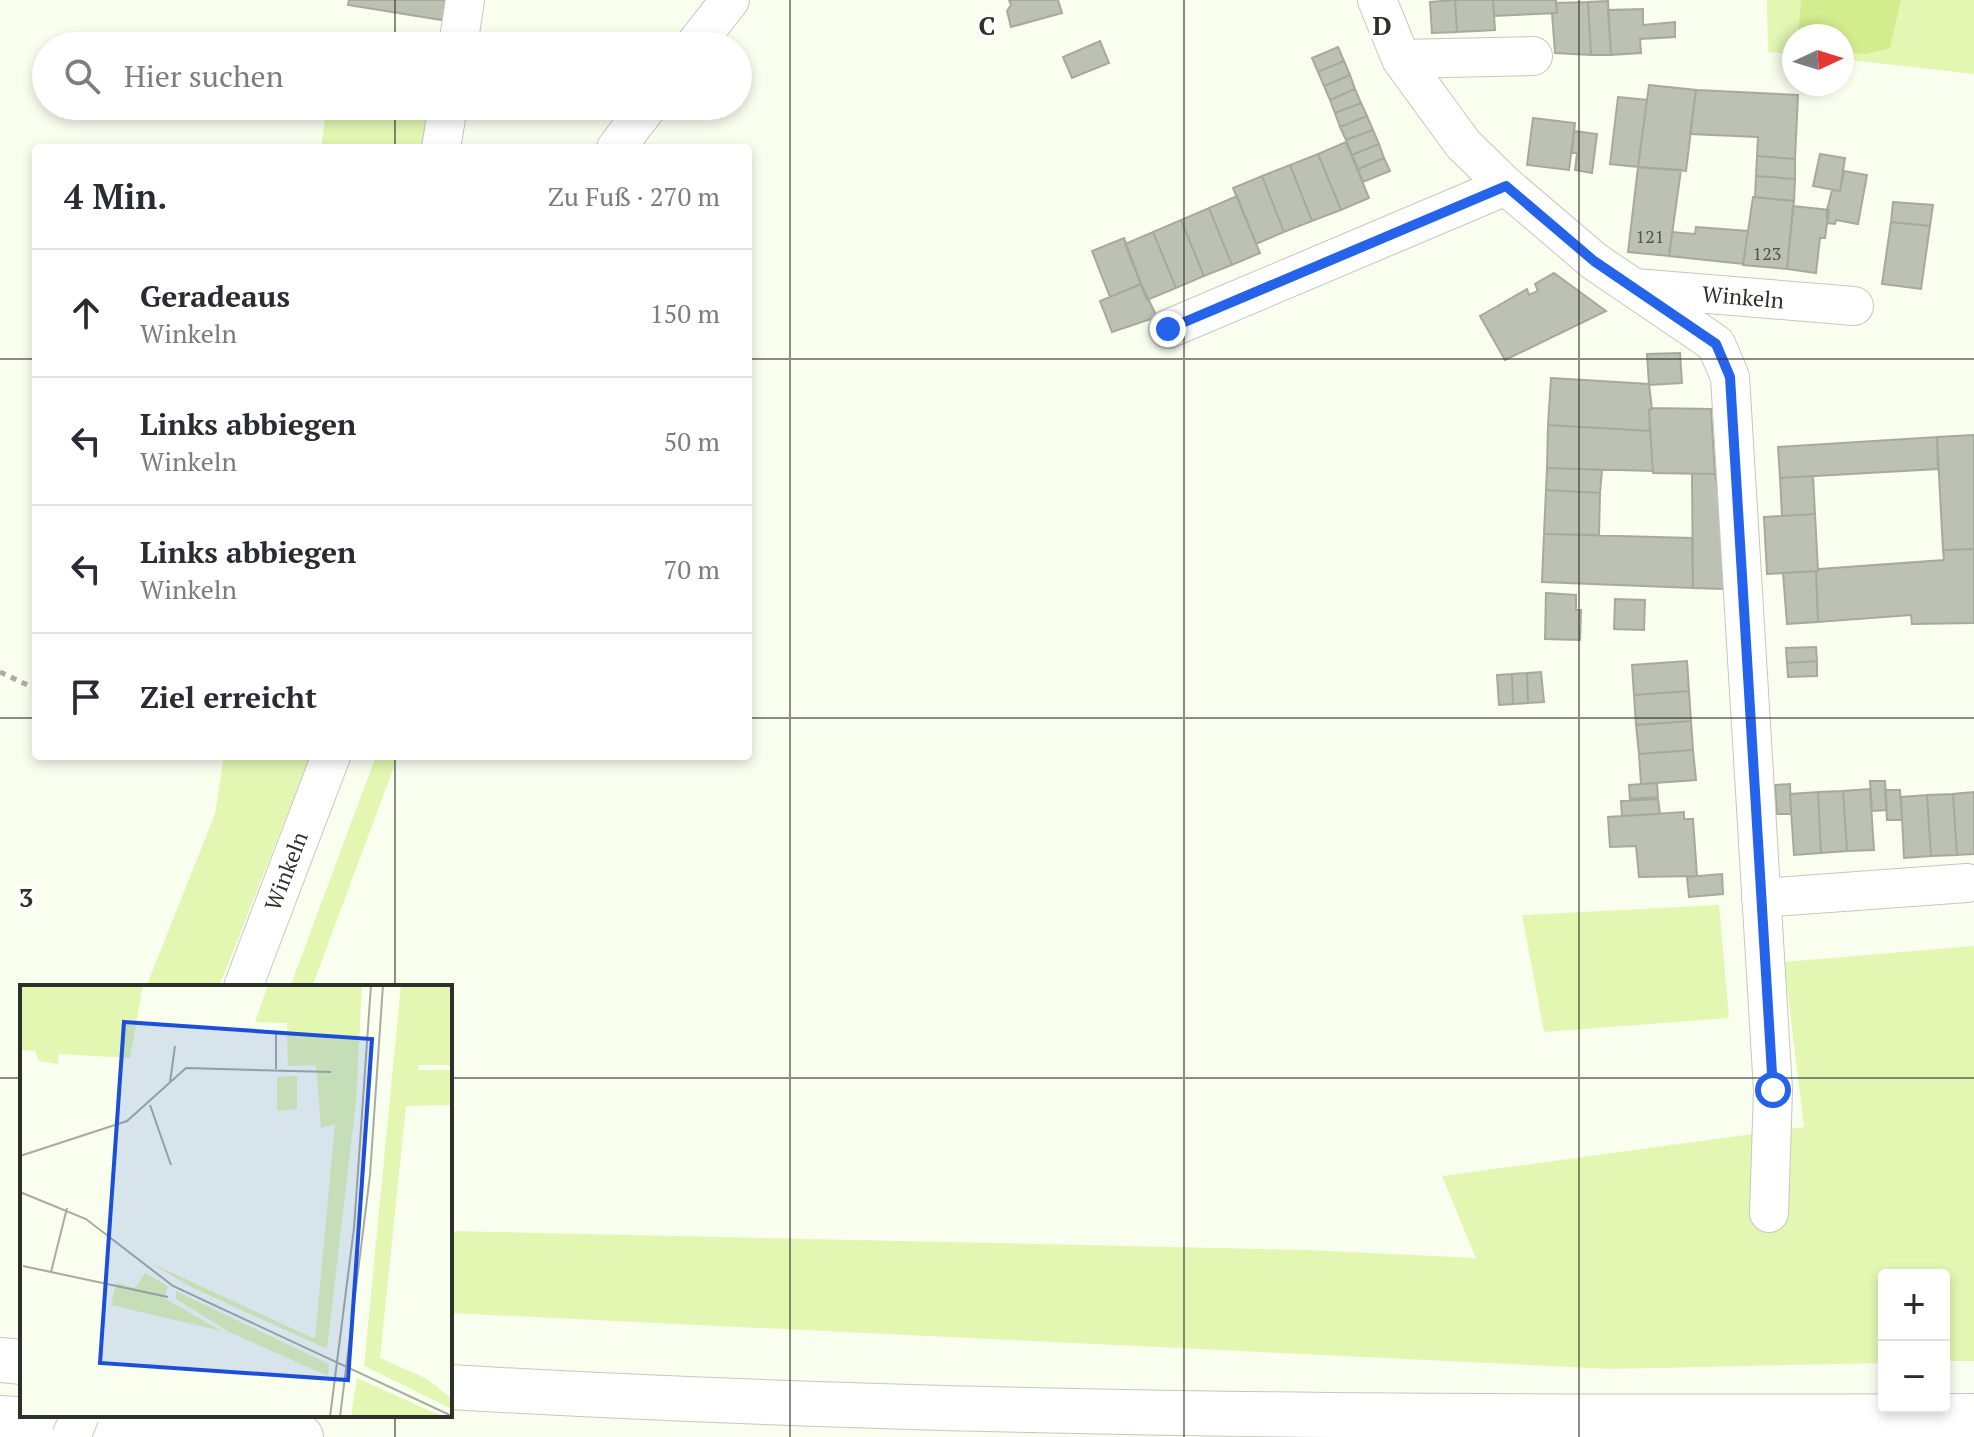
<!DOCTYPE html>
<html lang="de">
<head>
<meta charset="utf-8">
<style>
  :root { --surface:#fff; --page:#f7f7f7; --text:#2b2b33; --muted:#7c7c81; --line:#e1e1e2 }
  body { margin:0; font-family:"PT Serif",serif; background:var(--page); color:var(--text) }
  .controls { position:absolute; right:24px; bottom:24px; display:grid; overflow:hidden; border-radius:8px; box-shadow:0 4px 12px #0003 }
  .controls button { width:72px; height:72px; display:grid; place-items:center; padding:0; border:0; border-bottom:2px solid var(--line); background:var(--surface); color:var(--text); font:40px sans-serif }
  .compass { position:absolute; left:1782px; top:24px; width:72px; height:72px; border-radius:50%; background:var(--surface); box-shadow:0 4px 12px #0003; rotate:86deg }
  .stop { position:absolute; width:24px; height:24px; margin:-18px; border:6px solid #2563eb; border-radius:50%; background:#fff }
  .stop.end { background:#2563eb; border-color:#fff; box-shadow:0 2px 8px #0008 }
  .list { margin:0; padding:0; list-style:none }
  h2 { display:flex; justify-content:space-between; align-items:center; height:104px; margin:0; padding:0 32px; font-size:34px }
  h2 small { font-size:26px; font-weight:400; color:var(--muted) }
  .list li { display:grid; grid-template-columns:52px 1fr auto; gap:24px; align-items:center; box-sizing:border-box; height:128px; padding:0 32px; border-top:2px solid var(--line) }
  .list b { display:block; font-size:30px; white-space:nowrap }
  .list p { margin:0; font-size:26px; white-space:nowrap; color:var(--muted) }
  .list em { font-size:26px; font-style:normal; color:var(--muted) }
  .icon { flex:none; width:44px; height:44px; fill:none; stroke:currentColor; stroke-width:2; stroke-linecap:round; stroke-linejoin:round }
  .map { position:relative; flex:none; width:1974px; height:1437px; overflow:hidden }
  .search { position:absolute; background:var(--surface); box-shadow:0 4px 12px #0003; left:32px; top:32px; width:720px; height:88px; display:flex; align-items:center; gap:20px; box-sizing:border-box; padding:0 28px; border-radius:44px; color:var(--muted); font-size:30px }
  .panel { position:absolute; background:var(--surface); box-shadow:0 4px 12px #0003; left:32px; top:144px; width:720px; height:616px; border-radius:8px }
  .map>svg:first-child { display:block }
  .green { fill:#e3f7b3 }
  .water { fill:#d2ec8e }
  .building { fill:#bdc1b3; stroke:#a5aa9c; stroke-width:2 }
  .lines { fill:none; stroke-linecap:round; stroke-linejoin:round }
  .minor-casing { stroke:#c4c9bb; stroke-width:40 }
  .highway-casing { stroke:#c4c9bb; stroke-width:46 }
  .path { stroke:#aaaea2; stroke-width:5; stroke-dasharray:6 6; stroke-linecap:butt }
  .minor { stroke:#fff; stroke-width:38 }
  .highway { stroke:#fff; stroke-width:44 }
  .minor-bridge-casing { stroke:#c4c9bb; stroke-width:40; stroke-linecap:butt }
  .minor-bridge { stroke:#fff; stroke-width:38 }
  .route { stroke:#2563eb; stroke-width:10 }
  .grid { fill:none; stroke:#2e302a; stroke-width:2; stroke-opacity:0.55 }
  .labels { text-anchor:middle; stroke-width:8; stroke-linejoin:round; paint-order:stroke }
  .number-label { font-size:18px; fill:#52544c }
  .street-label { font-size:22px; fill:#2e302a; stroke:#fff }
  .inset-road { fill:none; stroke:#a8aca0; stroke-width:2 }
  .view { fill:#1d4ed8; fill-opacity:0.15; stroke:#1d4ed8; stroke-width:4 }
  .inset-edge { fill:none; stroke:#2e302a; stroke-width:4 }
  .grid-label { font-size:26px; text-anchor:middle; font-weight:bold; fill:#2e302a; stroke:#fff; stroke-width:8; stroke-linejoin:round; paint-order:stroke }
</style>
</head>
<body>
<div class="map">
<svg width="1974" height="1437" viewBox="0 0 1974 1437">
  <rect width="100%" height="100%" fill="#f9feef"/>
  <path class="green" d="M 1767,0 L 1974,0 L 1974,74 L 1842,59 L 1842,36 L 1794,36 L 1794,54 L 1768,52 Z
    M 327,106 L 459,106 L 451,148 L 321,148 Z
    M 224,756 L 310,756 L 219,987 L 146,987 L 215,814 Z
    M 376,756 L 398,756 L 312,987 L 290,987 Z
    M 1719,905 L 1729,1018 L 1544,1032 L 1522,915 Z
    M 1974,946 L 1974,1361 L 1944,1361 L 1944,1275 L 1884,1275 L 1884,1363 L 1612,1369 L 450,1313 L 450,1231 L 1308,1250 L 1476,1258 L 1442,1176 L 1804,1127 L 1784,962 Z"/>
  <path class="water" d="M 1801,0 L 1901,0 L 1890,48 L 1865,54 L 1842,52 L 1842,36 L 1798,36 Z"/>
  <path class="building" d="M 349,0 L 452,0 L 448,21 L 348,5 Z
    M 1009,0 L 1058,0 L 1062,13 L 1011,27 L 1007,11 L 1011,5 Z
    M 1455,0 L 1457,32 L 1432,33 L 1430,2 Z
    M 1455,0 L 1493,0 L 1495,30 L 1457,32 Z
    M 1493,0 L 1556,0 L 1557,13 L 1494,16 Z
    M 1608,1 L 1611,55 L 1591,55 L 1588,2 Z
    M 1588,2 L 1591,55 L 1555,53 L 1552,13 L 1557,13 L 1556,3 Z
    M 1643,9 L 1643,25 L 1675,22 L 1675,37 L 1640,39 L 1641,53 L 1611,55 L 1608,10 Z
    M 1100,41 L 1109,63 L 1072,78 L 1063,57 Z
    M 1338,47 L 1344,61 L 1318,72 L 1312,58 Z
    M 1344,61 L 1350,75 L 1324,86 L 1318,72 Z
    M 1350,75 L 1355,89 L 1330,100 L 1324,86 Z
    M 1649,85 L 1696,90 L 1686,171 L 1638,167 Z
    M 1355,89 L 1361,103 L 1335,113 L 1330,100 Z
    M 1696,90 L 1798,95 L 1795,159 L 1757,156 L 1758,137 L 1690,134 Z
    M 1618,97 L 1647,100 L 1638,167 L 1610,164 Z
    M 1361,103 L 1367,116 L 1340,127 L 1335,113 Z
    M 1367,116 L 1373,130 L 1346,140 L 1340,127 Z
    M 1533,118 L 1575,123 L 1569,170 L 1527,165 Z
    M 1373,130 L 1379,144 L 1352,155 L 1346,140 Z
    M 1574,131 L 1597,134 L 1592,173 L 1575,170 L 1577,153 L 1572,153 Z
    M 1346,142 L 1369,198 L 1341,210 L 1318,154 Z
    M 1379,144 L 1384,158 L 1358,169 L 1352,155 Z
    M 1318,154 L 1341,210 L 1312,221 L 1290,165 Z
    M 1820,154 L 1845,158 L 1840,191 L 1813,186 Z
    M 1757,156 L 1795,159 L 1795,179 L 1756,176 Z
    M 1384,158 L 1390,171 L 1363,182 L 1358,169 Z
    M 1290,165 L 1312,221 L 1284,232 L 1262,176 Z
    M 1638,167 L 1681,170 L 1669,256 L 1628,252 Z
    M 1844,171 L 1867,175 L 1858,224 L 1836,220 L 1835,224 L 1827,223 L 1827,210 L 1832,190 L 1840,191 Z
    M 1262,176 L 1284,232 L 1256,244 L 1233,188 Z
    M 1756,176 L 1795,179 L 1794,201 L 1755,197 Z
    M 1237,196 L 1260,253 L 1232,265 L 1209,208 Z
    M 1753,197 L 1794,201 L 1787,269 L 1743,265 Z
    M 1893,202 L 1933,205 L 1930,226 L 1891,222 Z
    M 1793,206 L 1829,210 L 1825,238 L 1820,238 L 1816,273 L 1787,269 Z
    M 1209,208 L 1232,265 L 1204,276 L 1181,220 Z
    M 1181,220 L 1204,276 L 1176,288 L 1153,232 Z
    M 1891,222 L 1930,226 L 1921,289 L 1882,284 Z
    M 1696,227 L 1748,231 L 1743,264 L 1669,256 L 1672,232 L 1695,234 Z
    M 1153,232 L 1176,288 L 1147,300 L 1125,244 Z
    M 1124,238 L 1141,284 L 1110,297 L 1092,251 Z
    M 1554,273 L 1606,311 L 1505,360 L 1480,316 L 1527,289 L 1529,295 L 1538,291 L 1535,284 Z
    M 1141,284 L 1157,317 L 1112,332 L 1100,301 Z
    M 1680,353 L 1682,383 L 1649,385 L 1647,354 Z
    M 1551,378 L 1649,384 L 1652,409 L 1649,410 L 1650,431 L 1548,425 Z
    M 1652,408 L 1711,409 L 1715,474 L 1653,473 L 1649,410 Z
    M 1548,425 L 1650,431 L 1653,471 L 1547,468 Z
    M 1974,435 L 1974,549 L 1943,550 L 1937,437 Z
    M 1937,437 L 1938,469 L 1780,478 L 1778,447 Z
    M 1547,468 L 1602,470 L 1600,493 L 1546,490 Z
    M 1692,474 L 1715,474 L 1720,501 L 1724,589 L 1693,588 Z
    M 1813,476 L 1815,514 L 1782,516 L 1780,478 Z
    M 1546,490 L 1600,493 L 1599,535 L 1544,534 Z
    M 1815,514 L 1818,571 L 1767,574 L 1764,517 Z
    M 1544,534 L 1692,538 L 1693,588 L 1542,582 Z
    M 1974,549 L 1974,623 L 1912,624 L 1911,615 L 1818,622 L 1816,571 L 1819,569 L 1944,560 L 1943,550 Z
    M 1816,571 L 1818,622 L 1787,624 L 1783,573 Z
    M 1546,593 L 1576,595 L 1576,610 L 1581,610 L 1580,640 L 1545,639 Z
    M 1615,599 L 1645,600 L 1644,630 L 1614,629 Z
    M 1816,647 L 1817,661 L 1787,663 L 1786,648 Z
    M 1687,661 L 1689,691 L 1634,695 L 1632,665 Z
    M 1817,661 L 1817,676 L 1788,677 L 1787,663 Z
    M 1541,672 L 1544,702 L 1528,703 L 1527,673 Z
    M 1527,673 L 1528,703 L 1513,704 L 1512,674 Z
    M 1512,674 L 1513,704 L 1499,705 L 1497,675 Z
    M 1689,691 L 1691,721 L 1636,725 L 1634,695 Z
    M 1691,721 L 1693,750 L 1639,754 L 1636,725 Z
    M 1693,750 L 1696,780 L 1641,784 L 1639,754 Z
    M 1870,781 L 1885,781 L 1887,810 L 1872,811 Z
    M 1657,783 L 1658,797 L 1630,799 L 1629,785 Z
    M 1790,784 L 1791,814 L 1777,814 L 1775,785 Z
    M 1870,789 L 1874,850 L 1847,851 L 1843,791 Z
    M 1885,790 L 1900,790 L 1902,820 L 1887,820 Z
    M 1843,791 L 1847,851 L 1821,853 L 1818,792 Z
    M 1818,792 L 1821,853 L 1794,855 L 1790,794 Z
    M 1974,792 L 1974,854 L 1957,855 L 1953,794 Z
    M 1953,794 L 1957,855 L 1931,856 L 1927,795 Z
    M 1927,795 L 1931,856 L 1904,858 L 1901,797 Z
    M 1658,799 L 1660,814 L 1622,816 L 1621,801 Z
    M 1684,812 L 1684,819 L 1693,819 L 1697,876 L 1639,877 L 1636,846 L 1610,847 L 1608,817 Z
    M 1722,874 L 1723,894 L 1689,897 L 1687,877 Z"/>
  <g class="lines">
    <defs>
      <path id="minor" d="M 1377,0 L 1401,59 L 1463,144 L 1506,186 L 1594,261 L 1716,344 L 1730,377 L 1773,1090 L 1769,1213
        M 458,46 L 465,0
        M 694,46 L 730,0
        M 1401,59 L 1533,56
        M 441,148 L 448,106
        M 616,148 L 648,106
        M 1635,288 L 1854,306
        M 1168,329 L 1506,186
        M 1761,898 L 1967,883
        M 243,987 L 331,756"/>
      <path id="highway" d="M 0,1360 L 22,1362
        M 450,1387 C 957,1417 1466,1418 1974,1416
        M 0,1418 L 301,1437"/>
    </defs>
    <use href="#minor" class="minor-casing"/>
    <use href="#highway" class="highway-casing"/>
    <path class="path" d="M 0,672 L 36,689"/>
    <use href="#minor" class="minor"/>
    <use href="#highway" class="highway"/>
    <defs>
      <path id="minor-bridge" d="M 71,1437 L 80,1415"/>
    </defs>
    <use href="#minor-bridge" class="minor-bridge-casing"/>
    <use href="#minor-bridge" class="minor-bridge"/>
  </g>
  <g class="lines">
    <path class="route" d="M 1168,329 L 1506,186 L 1594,261 L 1716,344 L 1730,377 L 1773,1090"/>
  </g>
  <path class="grid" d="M 395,0 L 395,46M 790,0 L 790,1437M 1184,0 L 1184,1437M 1579,0 L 1579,1437M 395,106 L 395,148M 0,359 L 36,359M 748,359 L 1974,359M 0,718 L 36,718M 748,718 L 1974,718M 395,756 L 395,987M 0,1078 L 22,1078M 450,1078 L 1974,1078M 395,1415 L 395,1437"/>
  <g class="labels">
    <g class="number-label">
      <text x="1650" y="243">121</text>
      <text x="1767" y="260">123</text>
    </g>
    <g class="street-label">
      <text transform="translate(1743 297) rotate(5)" y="8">Winkeln</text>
      <text transform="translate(286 871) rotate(-69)" y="8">Winkeln</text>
    </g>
  </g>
  <g transform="translate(20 985)">
    <rect width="432" height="432" fill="#f9feef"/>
    <path d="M 0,0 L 123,0 L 110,73 L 39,69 L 38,79 L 19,76 L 15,66 L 0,65 ZM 248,0 L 342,0 L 336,116 L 307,364 L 173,303 L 131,278 L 295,354 L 315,139 L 301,143 L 296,80 L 268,81 L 267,38 L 235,37 ZM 381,0 L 432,0 L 432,80 L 399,80 L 398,85 L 432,85 L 432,120 L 386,121 L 360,373 L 407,394 L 432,414 L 432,424 L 344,381 ZM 277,91 L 277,124 L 257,126 L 257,92 ZM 125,288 L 148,301 L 144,313 L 202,346 L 91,320 L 96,298 L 115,303 ZM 156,306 L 309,379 L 308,391 L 209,347 L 156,314 ZM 337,393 L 397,420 L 424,432 L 331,432 Z" fill="#e3f7b3"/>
    <path class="inset-road" d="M 256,49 L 256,84M 150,97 L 155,61M 130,120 L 151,180M 0,171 L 107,136 L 166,83 L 311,87M 0,207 L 66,234 L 153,301 L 432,431M 3,281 L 31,287 L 47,223M 31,287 L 148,312M 310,432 L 334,243 L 351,0M 320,432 L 350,190 L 363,0"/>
    <path class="view" d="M 104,37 L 352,54 L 328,395 L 80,378 Z"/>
    <rect width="432" height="432" class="inset-edge"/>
  </g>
  <g class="grid-label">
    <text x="987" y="35">C</text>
    <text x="1382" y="35">D</text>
    <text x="26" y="907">3</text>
  </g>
</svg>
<div class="controls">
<button>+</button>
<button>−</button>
</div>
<svg class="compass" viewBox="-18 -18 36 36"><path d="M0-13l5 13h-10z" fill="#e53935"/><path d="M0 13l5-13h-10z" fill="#7c7c81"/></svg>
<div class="stop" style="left:1773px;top:1090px"></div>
<div class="stop end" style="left:1168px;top:329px"></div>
<div class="search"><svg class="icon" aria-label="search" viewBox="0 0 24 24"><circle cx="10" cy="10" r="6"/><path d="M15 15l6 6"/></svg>Hier suchen</div>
<section class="panel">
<h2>4 Min.<small>Zu Fuß · 270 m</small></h2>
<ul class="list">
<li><svg class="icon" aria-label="ahead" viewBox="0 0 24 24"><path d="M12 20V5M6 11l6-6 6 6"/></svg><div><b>Geradeaus</b><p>Winkeln</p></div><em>150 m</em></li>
<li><svg class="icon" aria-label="left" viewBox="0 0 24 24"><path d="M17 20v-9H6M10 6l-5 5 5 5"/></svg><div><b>Links abbiegen</b><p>Winkeln</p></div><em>50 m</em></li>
<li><svg class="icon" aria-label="left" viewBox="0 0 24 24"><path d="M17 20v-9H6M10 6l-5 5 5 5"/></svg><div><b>Links abbiegen</b><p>Winkeln</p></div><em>70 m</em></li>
<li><svg class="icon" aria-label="arrive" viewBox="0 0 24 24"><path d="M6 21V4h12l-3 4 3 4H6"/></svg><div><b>Ziel erreicht</b></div></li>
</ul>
</section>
</div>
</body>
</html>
